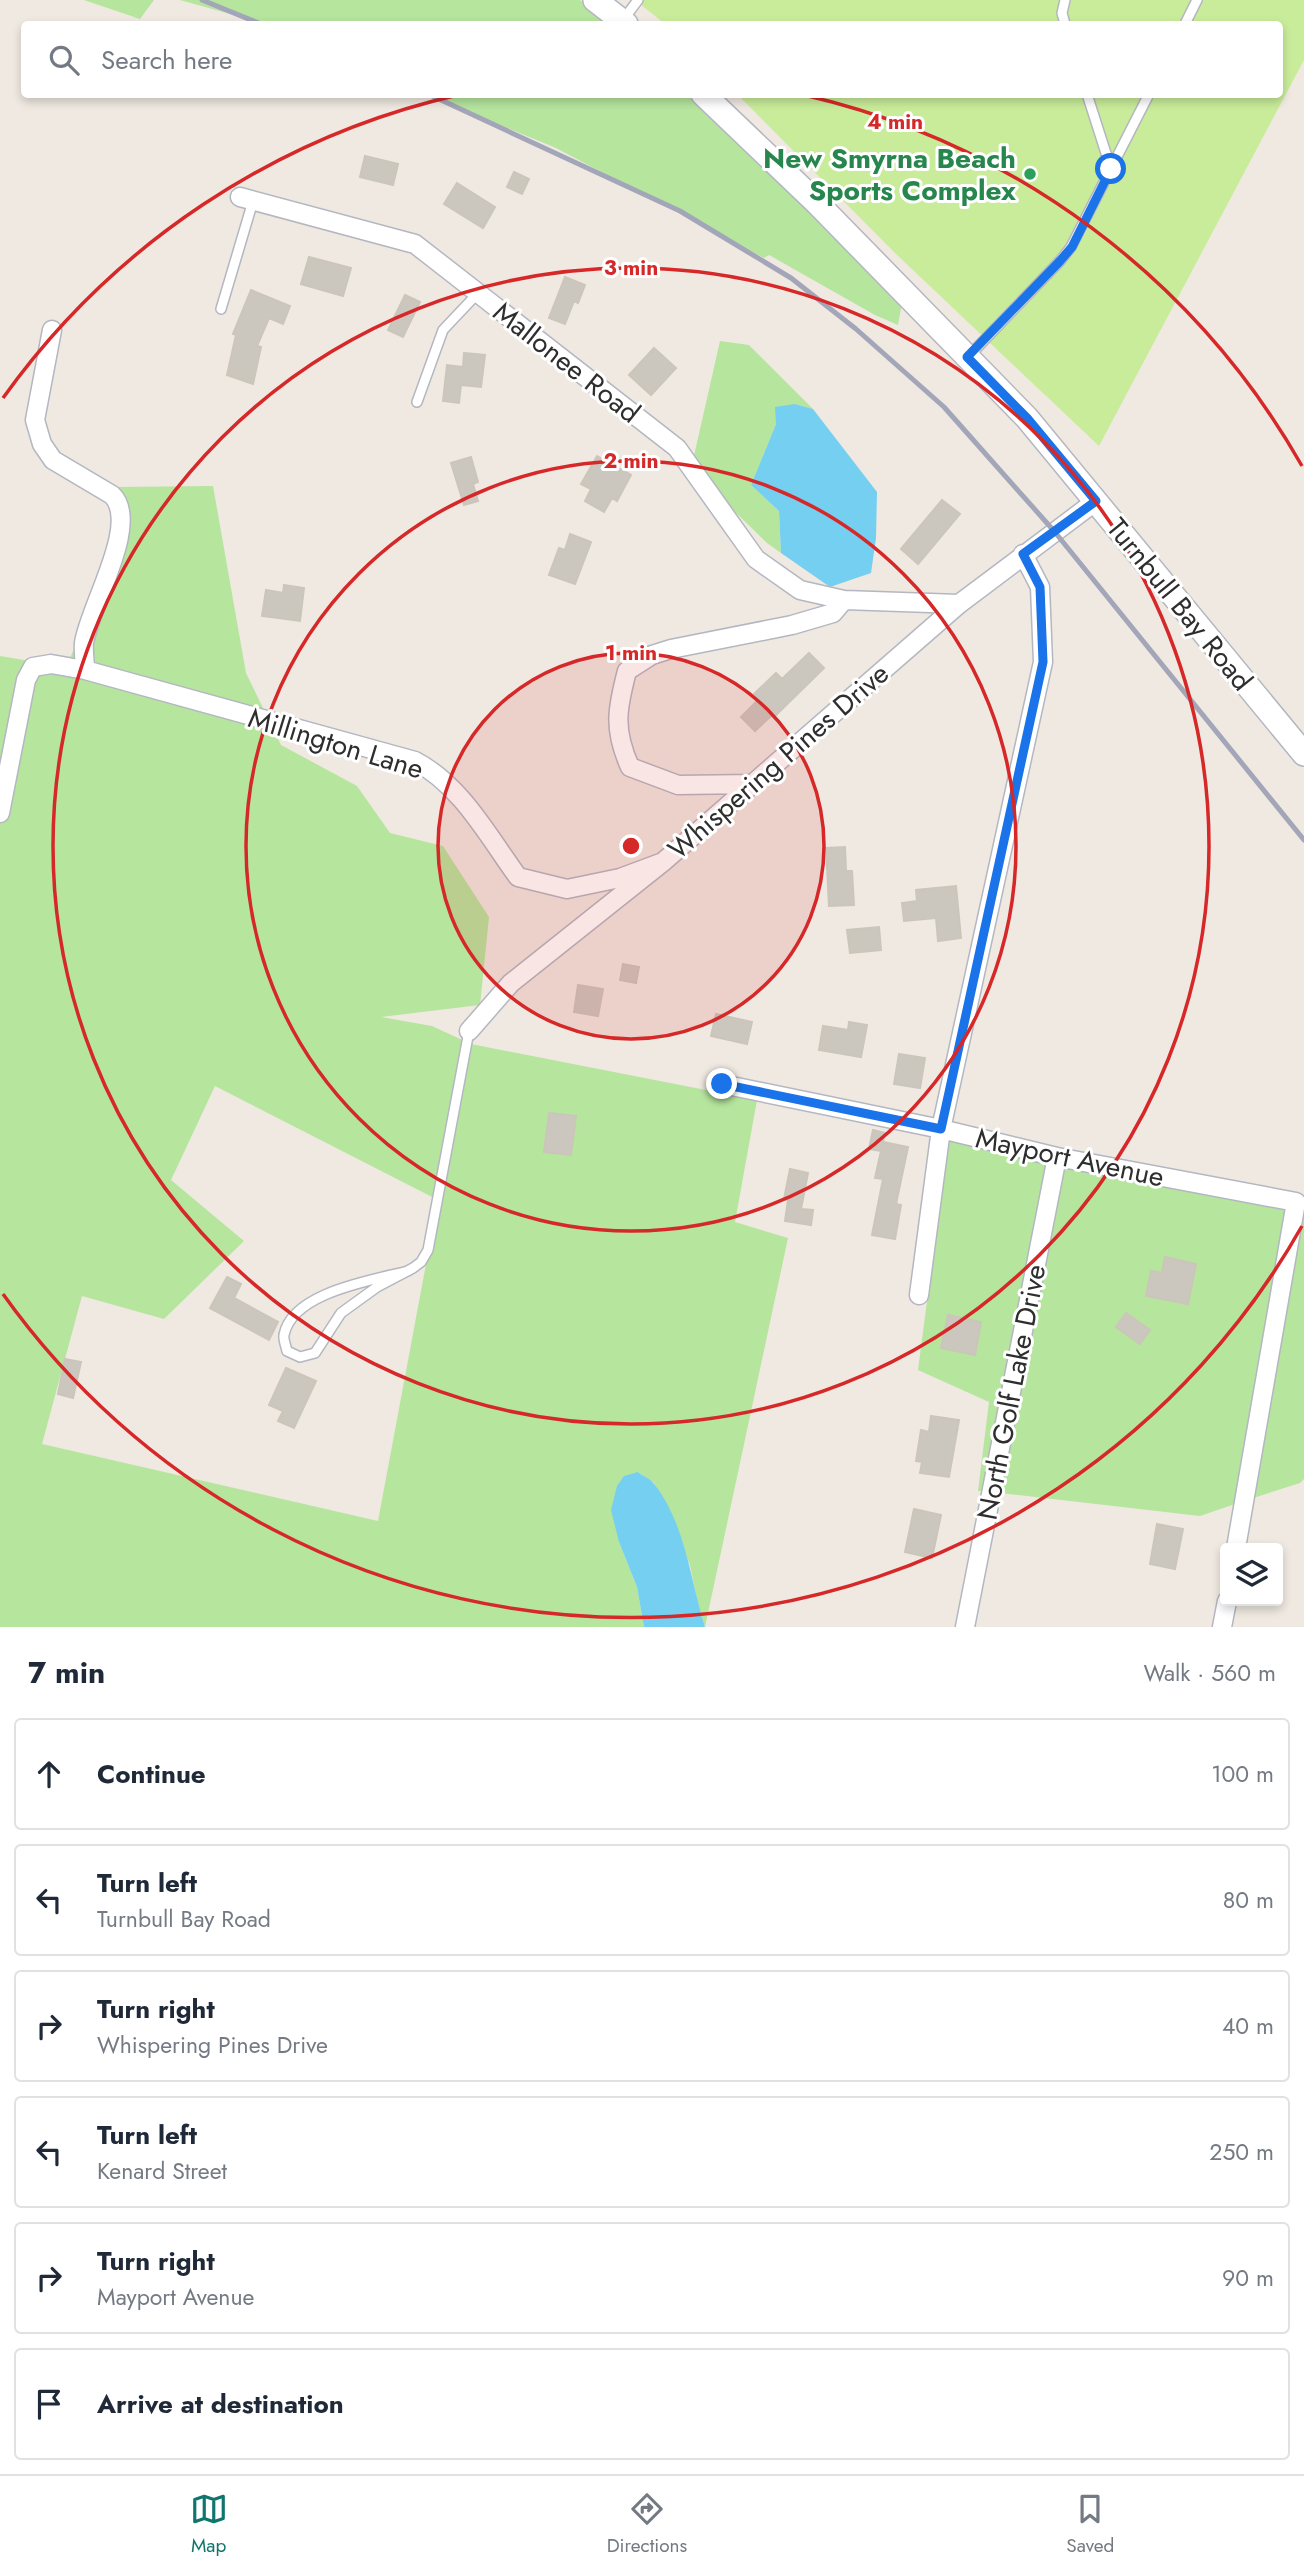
<!DOCTYPE html>
<html lang="en">
<head>
<meta charset="utf-8">
<style>
  :root { --surface:#fff; --page:#f2f2f3; --text:#1f2937; --muted:#747a83; --line:#e0e1e3; --accent:#0f766e }
  body { margin:0; font-family:Jost,sans-serif; background:var(--page); color:var(--text) }
  .controls { position:absolute; right:21px; bottom:21px; display:grid; overflow:hidden; border-radius:7px; box-shadow:0 4px 10px #0003 }
  .controls button { width:63px; height:63px; display:grid; place-items:center; padding:0; border:0; border-bottom:2px solid var(--line); background:var(--surface); color:var(--text); font:35px sans-serif }
  .stop { position:absolute; width:21px; height:21px; margin:-16px; border:5px solid #1a73e8; border-radius:50%; background:#fff }
  .stop.end { background:#1a73e8; border-color:#fff; box-shadow:0 2px 7px #0008 }
  .list { margin:0; padding:0; list-style:none }
  h2 { display:flex; justify-content:space-between; align-items:center; height:91px; margin:0; padding:0 28px; font-size:30px }
  h2 small { font-size:23px; font-weight:400; color:var(--muted) }
  .list li { display:grid; grid-template-columns:46px 1fr auto; gap:21px; align-items:center; box-sizing:border-box; height:112px; margin:0 14px 14px; padding:0 14px; border:2px solid var(--line); border-radius:7px }
  .list b { display:block; font-size:26px; white-space:nowrap }
  .list p { margin:0; font-size:23px; white-space:nowrap; color:var(--muted) }
  .list em { font-size:23px; font-style:normal; color:var(--muted) }
  .icon { flex:none; width:38px; height:38px; fill:none; stroke:currentColor; stroke-width:2; stroke-linecap:round; stroke-linejoin:round }
  .map { position:relative; flex:none; width:1304px; height:1627px; overflow:hidden }
  .search { position:absolute; background:var(--surface); box-shadow:0 4px 10px #0003; left:21px; right:21px; top:21px; height:77px; display:flex; align-items:center; gap:18px; box-sizing:border-box; padding:0 24px; border-radius:7px; color:var(--muted); font-size:26px }
  .sheet { height:847px; background:var(--surface) }
  nav { display:flex; justify-content:space-around; align-items:center; box-sizing:border-box; height:98px; border-top:2px solid var(--line); background:var(--surface); font-size:19px; color:var(--muted) }
  nav a { display:grid; justify-items:center; gap:4px }
  nav .on { color:var(--accent) }
  .map>svg:first-child { display:block }
  .green { fill:#b6e59e; fill-rule:evenodd }
  .pitch { fill:#c9ec9a }
  .water { fill:#75cff0 }
  .building { fill:#cbc7bf; stroke:#cbc5ba; stroke-width:2 }
  .lines { fill:none; stroke-linecap:round; stroke-linejoin:round }
  .service-casing { stroke:#b4b7c1; stroke-width:12 }
  .minor-casing { stroke:#b4b7c1; stroke-width:21 }
  .tertiary-casing { stroke:#b4b7c1; stroke-width:26 }
  .service { stroke:#fff; stroke-width:9 }
  .minor { stroke:#fff; stroke-width:18 }
  .tertiary { stroke:#fff; stroke-width:23 }
  .rail { stroke:#a3a6b8; stroke-width:5 }
  .route { stroke:#1a73e8; stroke-width:9 }
  .ring { fill:none; stroke:#d62828; stroke-width:3.5 }
  .leisure-dot { fill:#2e9e5b; stroke:#fff; stroke-width:2.5 }
  .labels { text-anchor:middle; stroke-width:6; stroke-linejoin:round; paint-order:stroke }
  .leisure-label { font-size:28px; font-weight:bold; fill:#27864d; stroke:#fff; text-anchor:end }
  .street-label { font-size:28px; fill:#2e2e2e; stroke:#fff }
  .centre { fill:#d62828; stroke:#fff; stroke-width:3.5 }
  .ring-label { font-size:21px; text-anchor:middle; font-weight:bold; fill:#d62828; stroke:#fff; stroke-width:6; stroke-linejoin:round; paint-order:stroke }
</style>
</head>
<body>
<div class="map">
<svg width="1304" height="1627" viewBox="0 0 1304 1627">
  <rect width="100%" height="100%" fill="#efe9e1"/>
  <path class="green" d="M 84,0 L 154,0 L 140,19 Z
    M 180,0 L 580,0 L 611,24 L 259,24 L 241,17 Z
    M 427,95 L 690,95 L 811,210 L 902,303 L 898,325 L 875,315 L 769,255 L 764,258 L 556,148 Z
    M 720,341 L 749,345 L 813,409 L 795,404 L 776,424 L 751,485 L 779,511 L 781,553 L 767,543 L 691,469 Z
    M 213,486 L 246,673 L 281,745 L 357,786 L 390,833 L 443,846 L 489,917 L 480,1005 L 381,1017 L 432,1026 L 471,1044 L 757,1100 L 735,1222 L 788,1238 L 705,1627 L 697,1600 L 690,1565 L 663,1500 L 654,1483 L 638,1472 L 619,1542 L 637,1587 L 644,1627 L 0,1627 L 0,656 L 66,667 L 113,562 L 117,487 ZM 215,1086 L 438,1200 L 378,1521 L 42,1444 L 82,1296 L 164,1319 L 244,1241 L 171,1180 Z
    M 948,1141 L 1047,1164 L 983,1491 L 978,1491 L 989,1402 L 918,1370 Z
    M 1063,1167 L 1286,1210 L 1235,1504 L 1200,1516 L 1000,1493 Z
    M 1304,1205 L 1304,1479 L 1300,1483 L 1253,1498 Z"/>
  <path class="pitch" d="M 635,0 L 1304,0 L 1304,60 L 1099,446 L 896,254 L 738,95 L 1280,94 L 1280,24 L 665,24 Z"/>
  <path class="water" d="M 795,404 L 813,409 L 877,492 L 876,538 L 871,573 L 830,587 L 781,553 L 779,511 L 751,485 L 776,424 L 775,407 Z
    M 638,1472 C 643,1476 651,1479 655,1485 C 686,1526 690,1579 705,1627 L 644,1627 L 637,1587 L 619,1542 L 611,1510 L 617,1486 L 624,1476 Z"/>
  <path class="building" d="M 365,156 L 398,164 L 393,185 L 360,177 Z
    M 514,172 L 529,179 L 522,194 L 507,187 Z
    M 457,183 L 495,207 L 483,228 L 444,204 Z
    M 309,257 L 351,268 L 343,296 L 301,284 Z
    M 565,277 L 585,285 L 578,303 L 574,301 L 565,324 L 549,318 Z
    M 251,290 L 290,306 L 283,324 L 269,318 L 257,346 L 261,347 L 253,384 L 227,375 L 236,335 L 233,334 Z
    M 405,295 L 420,302 L 403,337 L 388,330 Z
    M 654,348 L 676,368 L 651,395 L 629,375 Z
    M 464,353 L 485,355 L 481,387 L 461,385 L 459,403 L 443,401 L 447,365 L 463,367 Z
    M 597,456 L 631,475 L 617,501 L 612,498 L 604,512 L 585,501 L 591,489 L 581,484 Z
    M 471,457 L 478,482 L 473,484 L 478,501 L 464,505 L 451,463 Z
    M 942,500 L 960,514 L 918,564 L 901,549 Z
    M 570,534 L 591,542 L 575,584 L 549,575 L 559,548 L 565,550 Z
    M 284,585 L 304,588 L 300,621 L 262,616 L 266,590 L 283,593 Z
    M 809,653 L 824,668 L 775,716 L 773,714 L 755,731 L 741,717 L 759,699 L 754,694 L 776,673 L 782,679 Z
    M 845,847 L 846,871 L 852,871 L 854,905 L 829,906 L 826,848 Z
    M 956,886 L 961,938 L 938,941 L 936,918 L 904,921 L 902,903 L 917,901 L 916,890 Z
    M 879,927 L 881,950 L 850,953 L 847,930 Z
    M 623,964 L 639,967 L 636,983 L 620,980 Z
    M 578,985 L 603,989 L 598,1016 L 574,1012 Z
    M 716,1014 L 752,1022 L 747,1044 L 711,1036 Z
    M 849,1022 L 867,1025 L 861,1057 L 819,1050 L 823,1026 L 848,1030 Z
    M 899,1054 L 925,1058 L 920,1088 L 894,1084 Z
    M 549,1113 L 576,1116 L 571,1155 L 544,1152 Z
    M 873,1130 L 885,1133 L 883,1142 L 908,1147 L 896,1204 L 901,1205 L 895,1239 L 872,1235 L 883,1179 L 875,1178 L 881,1151 L 869,1149 Z
    M 790,1169 L 808,1173 L 801,1209 L 813,1210 L 811,1225 L 785,1221 L 788,1200 L 784,1199 Z
    M 1165,1257 L 1196,1264 L 1188,1304 L 1146,1296 L 1151,1271 L 1162,1273 Z
    M 227,1277 L 241,1284 L 234,1298 L 278,1322 L 269,1340 L 210,1308 Z
    M 1126,1313 L 1150,1330 L 1140,1344 L 1116,1327 Z
    M 948,1315 L 981,1322 L 975,1355 L 941,1348 Z
    M 65,1359 L 81,1362 L 73,1398 L 58,1394 Z
    M 286,1368 L 316,1381 L 294,1428 L 278,1421 L 283,1411 L 269,1405 Z
    M 931,1416 L 959,1420 L 949,1477 L 920,1473 L 922,1462 L 916,1461 L 921,1430 L 929,1432 Z
    M 914,1509 L 941,1515 L 932,1558 L 905,1552 Z
    M 1157,1524 L 1183,1529 L 1175,1569 L 1150,1564 Z"/>
  <g class="lines">
    <defs>
      <path id="service" d="M 623,20 L 638,0
        M 1065,24 L 1062,13 L 1065,0
        M 1185,24 L 1197,0
        M 1087,94 L 1111,169
        M 221,309 L 253,201
        M 969,356 L 1060,261 L 1071,247 L 1149,94
        M 417,402 L 443,330 L 478,293
        M 408,1271 C 374,1280 292,1292 284,1335 C 283,1339 286,1346 287,1351 L 300,1357 L 315,1353 L 341,1313 L 377,1287 L 413,1268 L 421,1262 L 428,1250 L 469,1031"/>
      <path id="minor" d="M 240,197 L 415,244 L 677,448 L 756,559 L 800,590 L 844,600 L 959,604
        M 52,330 L 35,420 L 42,444 L 53,460 L 112,495 C 141,523 89,607 84,643 C 83,651 85,661 85,670
        M 754,784 L 678,785 L 630,767 C 613,729 617,709 627,671 L 652,655 L 671,649 L 792,625 L 833,613 L 844,600
        M 0,813 L 26,680 L 33,667 L 51,664 L 85,670 L 415,761 C 461,785 488,836 518,877 L 567,889 L 620,878 L 663,862
        M 469,1031 L 511,983 L 663,862 L 959,604 L 1096,501
        M 722,1084 L 941,1129 L 1057,1157 L 1296,1202 L 1236,1548
        M 919,1295 L 941,1129 L 1043,662 L 1040,587 L 1023,554
        M 965,1627 L 1057,1157
        M 1222,1627 L 1227,1601"/>
      <path id="tertiary" d="M 595,0 L 626,24
        M 703,94 L 817,203 L 1027,418 L 1304,754"/>
    </defs>
    <use href="#service" class="service-casing"/>
    <use href="#minor" class="minor-casing"/>
    <use href="#tertiary" class="tertiary-casing"/>
    <use href="#service" class="service"/>
    <use href="#minor" class="minor"/>
    <use href="#tertiary" class="tertiary"/>
    <path class="rail" d="M 202,0 L 261,24
      M 428,94 L 680,211 L 791,278 L 856,329 L 944,407 L 1054,531 L 1304,840"/>
  </g>
  <g class="lines">
    <path class="route" d="M 722,1084 L 941,1129 L 1043,662 L 1040,587 L 1023,554 L 1096,501 L 1027,418 L 967,357 L 1060,261 L 1072,247 L 1111,169"/>
  </g>
  <circle cx="631" cy="846" r="193" fill="#d62828" fill-opacity=".12"/>
  <g class="ring">
    <circle cx="631" cy="846" r="193"/>
    <circle cx="631" cy="846" r="385"/>
    <circle cx="631" cy="846" r="578"/>
    <path d="M1302 1226A771 771 0 0 1 3 1294M3 398A771 771 0 0 1 458 95M804 95A771 771 0 0 1 1302 466"/>
  </g>
  <circle class="leisure-dot" cx="1030" cy="174" r="7"/>
  <g class="labels">
    <g class="leisure-label">
      <text x="1016" y="168">New Smyrna Beach<tspan x="1016" dy="32">Sports Complex</tspan></text>
    </g>
    <g class="street-label">
      <text transform="translate(567 362) rotate(38)" y="10">Mallonee Road</text>
      <text transform="translate(1180 604) rotate(51)" y="10">Turnbull Bay Road</text>
      <text transform="translate(336 743) rotate(17)" y="10">Millington Lane</text>
      <text transform="translate(778 761) rotate(-41)" y="10">Whispering Pines Drive</text>
      <text transform="translate(1070 1157) rotate(12)" y="10">Mayport Avenue</text>
      <text transform="translate(1011 1392) rotate(-79)" y="10">North Golf Lake Drive</text>
    </g>
  </g>
  <circle cx="631" cy="846" r="10" class="centre"/>
  <g class="ring-label">
    <text x="895" y="129">4 min</text>
    <text x="631" y="275">3 min</text>
    <text x="631" y="468">2 min</text>
    <text x="631" y="660">1 min</text>
  </g>
</svg>
<div class="controls">
<button><svg class="icon" aria-label="layers" viewBox="0 0 24 24"><path d="M12 4l9 5-9 5-9-5zM3 14l9 5 9-5"/></svg></button>
</div>
<div class="stop" style="left:1111px;top:169px"></div>
<div class="stop end" style="left:722px;top:1084px"></div>
<div class="search"><svg class="icon" aria-label="search" viewBox="0 0 24 24"><circle cx="10" cy="10" r="6"/><path d="M15 15l6 6"/></svg>Search here</div>
</div>
<section class="sheet">
<h2>7 min<small>Walk · 560 m</small></h2>
<ul class="list">
<li><svg class="icon" aria-label="ahead" viewBox="0 0 24 24"><path d="M12 20V5M6 11l6-6 6 6"/></svg><div><b>Continue</b></div><em>100 m</em></li>
<li><svg class="icon" aria-label="left" viewBox="0 0 24 24"><path d="M17 20v-9H6M10 6l-5 5 5 5"/></svg><div><b>Turn left</b><p>Turnbull Bay Road</p></div><em>80 m</em></li>
<li><svg class="icon" aria-label="right" viewBox="0 0 24 24"><path d="M7 20v-9h11M14 6l5 5-5 5"/></svg><div><b>Turn right</b><p>Whispering Pines Drive</p></div><em>40 m</em></li>
<li><svg class="icon" aria-label="left" viewBox="0 0 24 24"><path d="M17 20v-9H6M10 6l-5 5 5 5"/></svg><div><b>Turn left</b><p>Kenard Street</p></div><em>250 m</em></li>
<li><svg class="icon" aria-label="right" viewBox="0 0 24 24"><path d="M7 20v-9h11M14 6l5 5-5 5"/></svg><div><b>Turn right</b><p>Mayport Avenue</p></div><em>90 m</em></li>
<li><svg class="icon" aria-label="arrive" viewBox="0 0 24 24"><path d="M6 21V4h12l-3 4 3 4H6"/></svg><div><b>Arrive at destination</b></div></li>
</ul>
</section>
<nav>
<a class="on"><svg class="icon" aria-label="map" viewBox="0 0 24 24"><path d="M3 6l6-2 6 2 6-2v14l-6 2-6-2-6 2zM9 4v14M15 6v14"/></svg>Map</a>
<a><svg class="icon" aria-label="directions" viewBox="0 0 24 24"><path d="M12 3l9 9-9 9-9-9zM9 14v-3h6M13 9l2 2-2 2"/></svg>Directions</a>
<a><svg class="icon" aria-label="saved" viewBox="0 0 24 24"><path d="M7 4h10v16l-5-4-5 4z"/></svg>Saved</a>
</nav>
</body>
</html>
